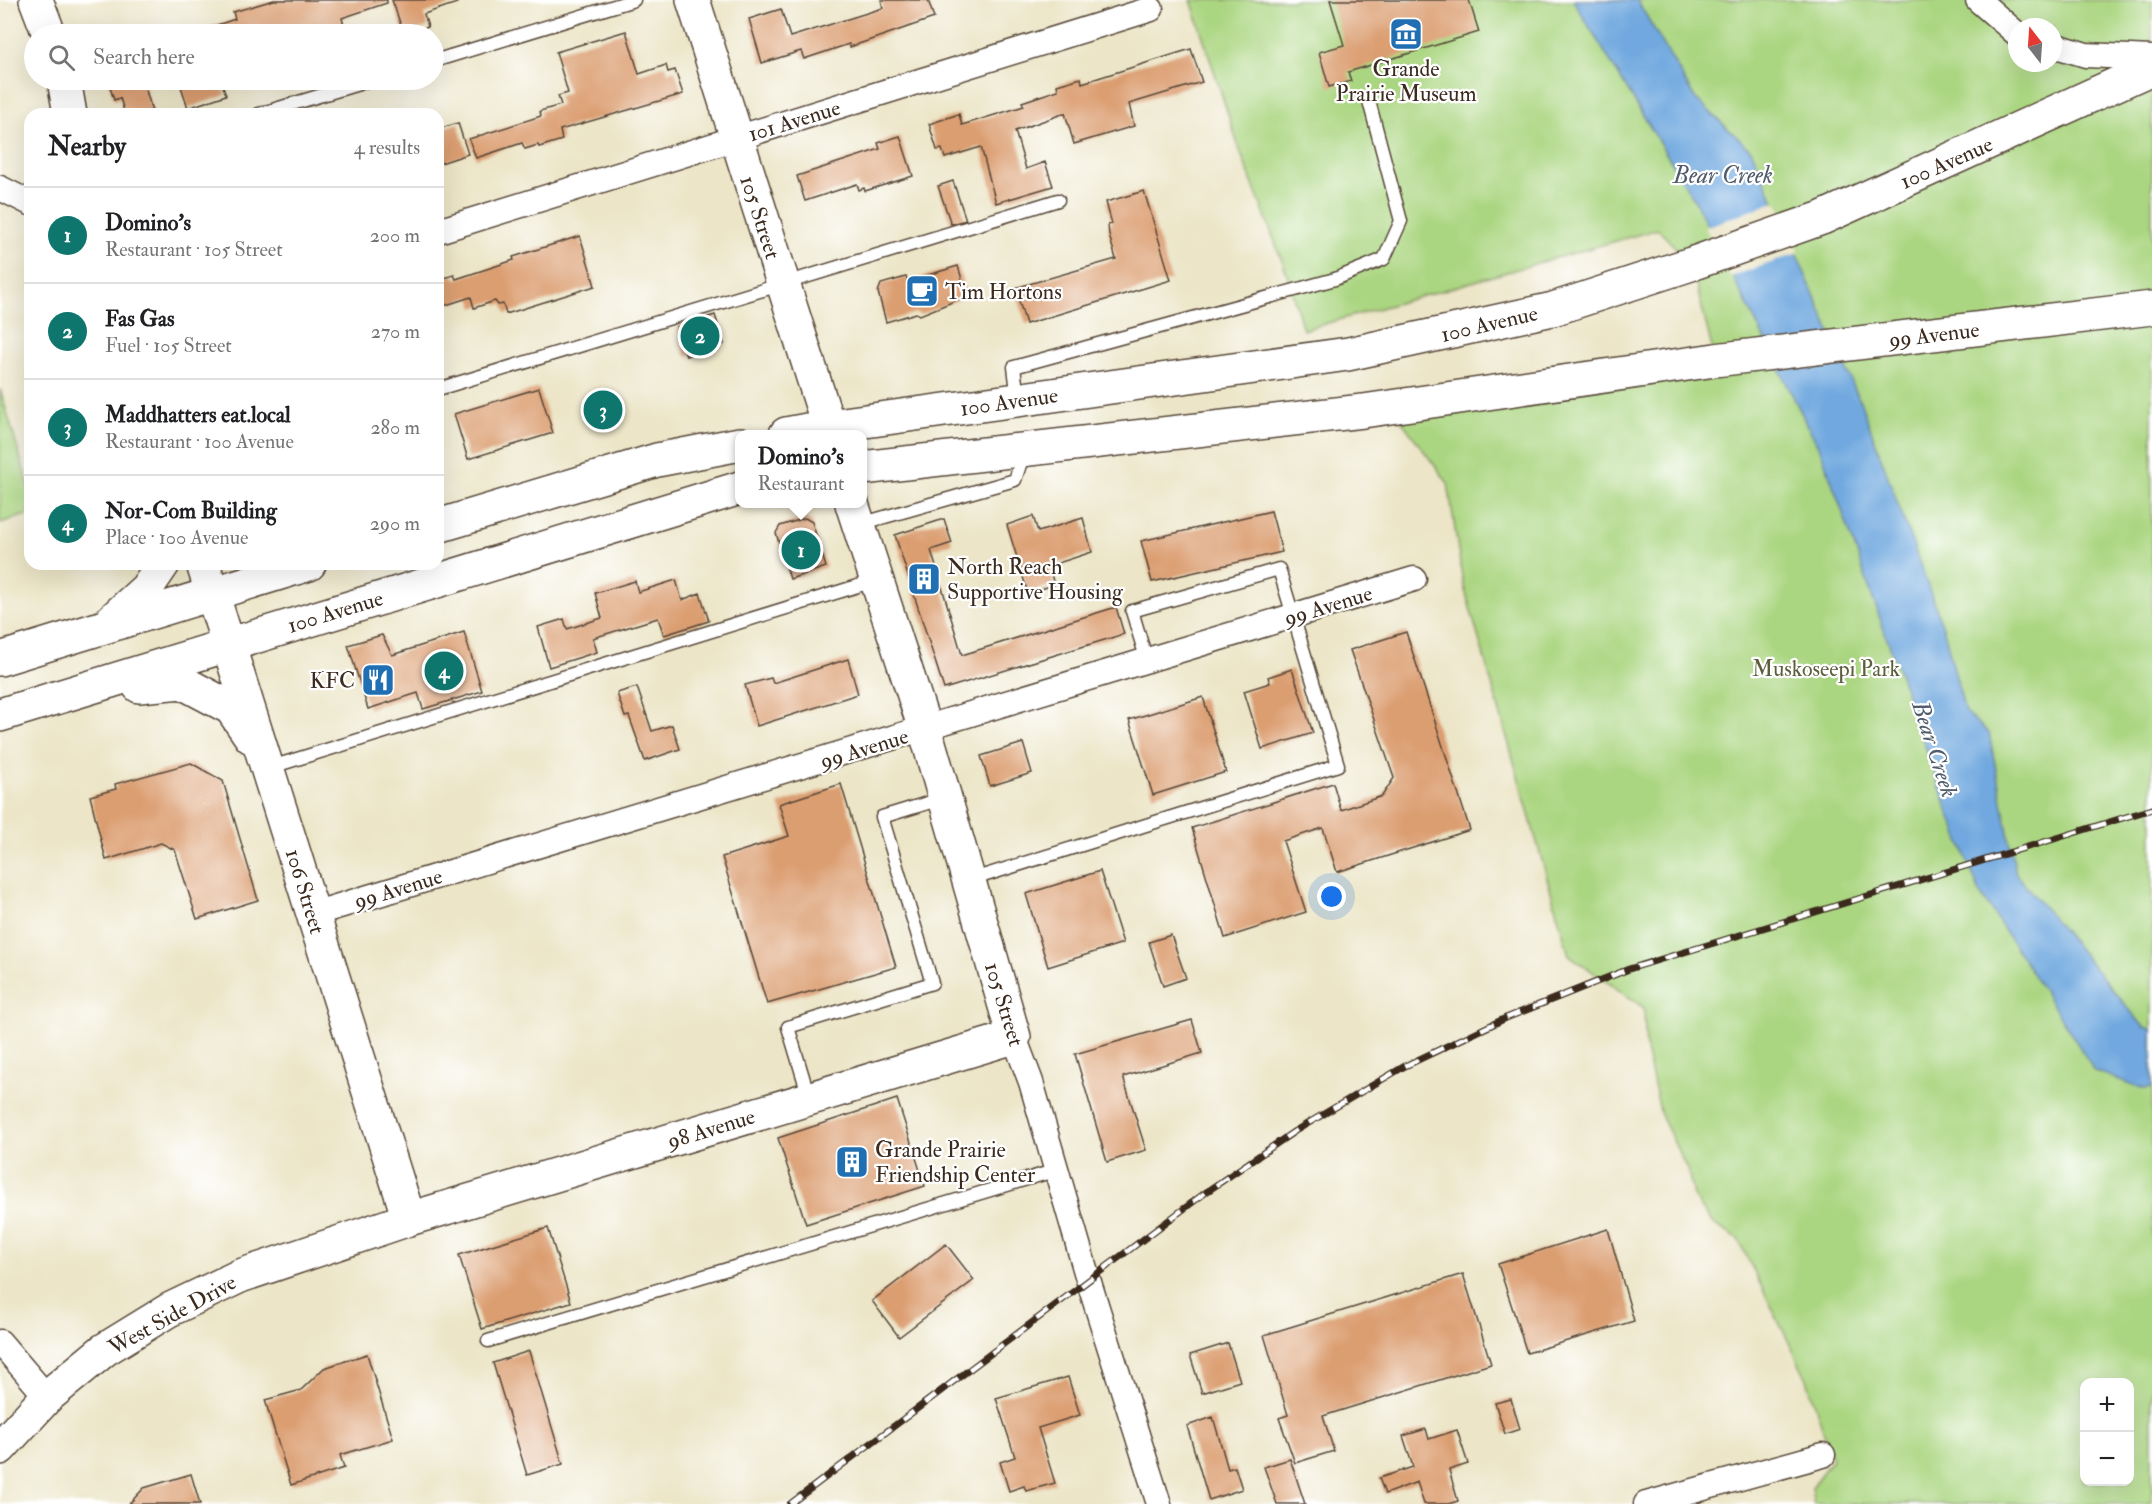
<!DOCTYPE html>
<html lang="en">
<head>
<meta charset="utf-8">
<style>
  :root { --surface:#fff; --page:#f6f6f6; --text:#202124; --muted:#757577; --line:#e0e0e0; --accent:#0f766e }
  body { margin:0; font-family:"IM FELL Double Pica",serif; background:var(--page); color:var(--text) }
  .controls { position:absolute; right:18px; bottom:18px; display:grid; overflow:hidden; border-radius:12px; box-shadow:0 6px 24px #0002 }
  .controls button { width:54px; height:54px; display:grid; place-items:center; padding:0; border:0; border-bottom:2px solid var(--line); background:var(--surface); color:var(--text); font:30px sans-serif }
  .compass { position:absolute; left:2008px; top:18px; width:54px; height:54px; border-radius:50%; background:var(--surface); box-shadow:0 6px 24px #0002; rotate:343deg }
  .you { position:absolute; left:1332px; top:897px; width:21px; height:21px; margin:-15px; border:4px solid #fff; border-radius:50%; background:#1a73e8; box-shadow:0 0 0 9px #1a73e833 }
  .badge { display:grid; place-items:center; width:39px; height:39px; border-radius:50%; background:var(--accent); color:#fff; font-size:20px; font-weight:700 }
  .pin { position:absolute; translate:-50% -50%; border:3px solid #fff; box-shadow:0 2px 6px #0006 }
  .popup { position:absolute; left:735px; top:430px; width:132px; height:78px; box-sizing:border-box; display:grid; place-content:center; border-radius:12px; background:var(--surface); filter:drop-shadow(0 2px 4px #0005); font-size:20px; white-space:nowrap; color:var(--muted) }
  .popup b { font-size:22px; color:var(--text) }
  .popup::after { content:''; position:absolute; left:50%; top:100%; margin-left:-12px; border:12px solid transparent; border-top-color:var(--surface) }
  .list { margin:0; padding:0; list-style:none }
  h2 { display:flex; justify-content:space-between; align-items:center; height:78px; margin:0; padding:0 24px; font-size:26px }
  h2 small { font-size:20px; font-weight:400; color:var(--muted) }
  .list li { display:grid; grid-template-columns:39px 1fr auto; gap:18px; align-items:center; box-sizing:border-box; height:96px; padding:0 24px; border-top:2px solid var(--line) }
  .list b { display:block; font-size:22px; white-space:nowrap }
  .list p { margin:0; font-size:20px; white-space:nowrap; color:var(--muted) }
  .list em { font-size:20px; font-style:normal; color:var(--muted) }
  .icon { flex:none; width:33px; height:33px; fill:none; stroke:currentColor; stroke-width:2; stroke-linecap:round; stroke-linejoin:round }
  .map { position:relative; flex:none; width:2152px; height:1504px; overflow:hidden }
  .search { position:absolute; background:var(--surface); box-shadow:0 6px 24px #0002; left:24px; top:24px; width:420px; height:66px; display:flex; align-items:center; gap:15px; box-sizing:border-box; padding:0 21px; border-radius:33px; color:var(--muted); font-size:22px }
  .panel { position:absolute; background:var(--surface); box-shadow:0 6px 24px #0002; left:24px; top:108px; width:420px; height:462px; border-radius:18px }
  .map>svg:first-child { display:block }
  .green { fill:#abd681; stroke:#738050; stroke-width:1.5; fill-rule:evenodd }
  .water { fill:#70a8df; stroke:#56697e; stroke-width:1.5 }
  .pier { fill:#ece5c7 }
  .building { fill:#db9e71 }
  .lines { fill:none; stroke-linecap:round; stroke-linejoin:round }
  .lane-casing { stroke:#564637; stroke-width:15 }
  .street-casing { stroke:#564637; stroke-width:27 }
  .secondary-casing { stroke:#564637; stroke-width:36 }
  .lane { stroke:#fff; stroke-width:12 }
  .street { stroke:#fff; stroke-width:24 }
  .secondary { stroke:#fff; stroke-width:33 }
  .rail-casing { stroke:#3b2a1e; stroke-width:7 }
  .rail { stroke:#fff; stroke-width:4.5; stroke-dasharray:14; stroke-linecap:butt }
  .labels { text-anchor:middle; stroke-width:4.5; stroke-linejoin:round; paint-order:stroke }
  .poi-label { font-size:22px; fill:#3b2a1e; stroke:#fff; text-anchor:start }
  .street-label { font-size:22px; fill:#3b2a1e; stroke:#fff }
  .park-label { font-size:22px; fill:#5d5e3c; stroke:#fff }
  .water-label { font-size:24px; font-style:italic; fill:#505c6b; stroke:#fff }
</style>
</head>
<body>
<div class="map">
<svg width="2152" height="1504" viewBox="0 0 2152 1504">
  <rect width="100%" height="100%" fill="#fff"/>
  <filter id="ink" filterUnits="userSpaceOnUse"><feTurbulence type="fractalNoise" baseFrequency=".0167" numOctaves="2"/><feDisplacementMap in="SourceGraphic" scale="12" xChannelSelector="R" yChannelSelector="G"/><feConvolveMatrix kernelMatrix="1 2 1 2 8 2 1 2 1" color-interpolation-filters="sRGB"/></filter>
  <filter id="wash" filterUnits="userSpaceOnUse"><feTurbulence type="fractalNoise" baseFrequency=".008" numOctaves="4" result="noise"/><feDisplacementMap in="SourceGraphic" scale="24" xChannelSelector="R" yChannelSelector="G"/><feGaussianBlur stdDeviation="1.35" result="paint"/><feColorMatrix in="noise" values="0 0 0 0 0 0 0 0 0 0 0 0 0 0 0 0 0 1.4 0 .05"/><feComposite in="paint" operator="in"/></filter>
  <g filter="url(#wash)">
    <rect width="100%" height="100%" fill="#ece5c7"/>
    <path class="green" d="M 1191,0 L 2152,0 L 2152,1504 L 1814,1504 L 1811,1488 L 1832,1459 L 1807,1379 L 1738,1239 L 1713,1224 L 1693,1196 L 1689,1174 L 1661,1115 L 1646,1050 L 1644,1008 L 1569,955 L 1463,583 L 1448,483 L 1400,419 L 1715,360 L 1691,264 L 1658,229 L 1303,330 L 1286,271 L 1240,151 ZM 2017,27 L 2053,27 L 2053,63 L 2017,63 ZM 2084,1382 L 2130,1382 L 2130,1482 L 2084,1482 Z
      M 0,389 L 30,490 L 30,514 L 0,523 Z"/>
    <path class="water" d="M 1573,0 L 1637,0 L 1695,98 L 1752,151 L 1863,408 L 1944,630 L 1965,712 L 1989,733 L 2016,874 L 2144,1027 L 2152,1029 L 2152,1088 L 2144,1089 L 2095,1071 L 1979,891 L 1938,783 L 1822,454 L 1695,201 Z"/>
    <path class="pier" d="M 1777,201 L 1799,253 L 1730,277 L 1705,227 Z"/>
    <g id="blocks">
      <path class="building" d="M 274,0 L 387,0 L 387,3 L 342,18 L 346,34 L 200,34 L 199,31 L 235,19 L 233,12 Z
        M 392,0 L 457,0 L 457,3 L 424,14 L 428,27 L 404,34 Z
        M 881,0 L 928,0 L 934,18 L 850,47 L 849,44 L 804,59 L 801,51 L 762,63 L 749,19 L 781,9 L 790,37 L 883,8 Z
        M 1330,0 L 1469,0 L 1479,32 L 1348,72 L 1351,81 L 1329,87 L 1319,52 L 1344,45 Z
        M 626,31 L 639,74 L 666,65 L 668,72 L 675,70 L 683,94 L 560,130 L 562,140 L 539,147 L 538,145 L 525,149 L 522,143 L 476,158 L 469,139 L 541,116 L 540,111 L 561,105 L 558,96 L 568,93 L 556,52 Z
        M 1191,49 L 1202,82 L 1129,104 L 1134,126 L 1074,144 L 1065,113 L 1015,131 L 1026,169 L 1045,162 L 1053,186 L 996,203 L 981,147 L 945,158 L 942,149 L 937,150 L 929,124 L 959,114 L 962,125 L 1024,106 L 1022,102 L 1058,90 L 1057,85 L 1081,78 L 1082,83 Z
        M 124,80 L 143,80 L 153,114 L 125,114 L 120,98 L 114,100 L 109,84 Z
        M 179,80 L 221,80 L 226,95 L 188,108 Z
        M 458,123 L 468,154 L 438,164 L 438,129 Z
        M 900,136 L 913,176 L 865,191 L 864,188 L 859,190 L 857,184 L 805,201 L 797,176 L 880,149 L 878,143 Z
        M 953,181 L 966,220 L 951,224 L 938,186 Z
        M 1144,191 L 1171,280 L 1026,324 L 1015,288 L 1116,259 L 1109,235 L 1108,225 L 1112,224 L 1106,202 Z
        M 580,236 L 595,286 L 506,314 L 503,304 L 498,305 L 495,301 L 474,308 L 471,297 L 443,306 L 438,280 L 454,275 L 456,279 L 514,260 L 513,257 Z
        M 958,266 L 967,296 L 920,315 L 916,313 L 886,322 L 878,292 L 881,284 L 906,277 L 908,281 Z
        M 715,315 L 724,344 L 686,356 L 677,327 Z
        M 539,388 L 553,433 L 468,459 L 454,414 Z
        M 1271,511 L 1282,552 L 1152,582 L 1141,541 Z
        M 1033,516 L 1038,532 L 1083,518 L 1092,552 L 1049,566 L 1054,585 L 1028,593 L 1007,525 Z
        M 805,518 L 812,522 L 826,567 L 790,579 L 776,533 L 780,526 Z
        M 944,519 L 952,543 L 931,550 L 962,655 L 1116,607 L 1124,634 L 944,689 L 895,535 Z
        M 676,580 L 682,600 L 700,593 L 709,621 L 664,635 L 658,618 L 593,638 L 597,652 L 549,667 L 538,627 L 564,619 L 567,629 L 602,618 L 595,593 L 635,581 L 638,592 Z
        M 464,632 L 482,691 L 423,709 L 418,693 L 368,709 L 348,645 L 382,635 L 392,655 Z
        M 1406,632 L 1470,830 L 1337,872 L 1323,828 L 1283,841 L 1306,912 L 1225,938 L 1192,828 L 1333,783 L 1341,810 L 1382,796 L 1394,778 L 1350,650 Z
        M 848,659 L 858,694 L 757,726 L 745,685 L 771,678 L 773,683 Z
        M 1292,669 L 1313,733 L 1262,749 L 1244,691 L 1270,683 L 1268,677 Z
        M 637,687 L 652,731 L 672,725 L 680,749 L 645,761 L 629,716 L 625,717 L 617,693 Z
        M 1203,697 L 1226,772 L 1153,795 L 1129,720 Z
        M 1023,743 L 1032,773 L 990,786 L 981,756 Z
        M 191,763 L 223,781 L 258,900 L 197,919 L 175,850 L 161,843 L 106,860 L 90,796 L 116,789 L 115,784 Z
        M 841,784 L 896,967 L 767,1004 L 722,857 L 789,836 L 779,804 Z
        M 1100,871 L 1123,943 L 1048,967 L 1026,894 Z
        M 1171,935 L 1186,978 L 1163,986 L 1149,942 Z
        M 1192,1020 L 1202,1053 L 1123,1077 L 1146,1150 L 1107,1162 L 1075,1054 Z
        M 897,1099 L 925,1186 L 806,1224 L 778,1138 Z
        M 548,1228 L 571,1302 L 482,1329 L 459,1255 Z
        M 1608,1229 L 1634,1321 L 1527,1353 L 1498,1264 Z
        M 946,1244 L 974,1280 L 899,1337 L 872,1301 Z
        M 1463,1274 L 1491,1364 L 1323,1416 L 1334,1451 L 1295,1463 L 1279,1418 L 1288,1415 L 1264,1335 Z
        M 1228,1343 L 1240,1381 L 1202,1393 L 1190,1355 Z
        M 529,1351 L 563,1464 L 527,1475 L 493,1363 Z
        M 367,1354 L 393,1439 L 340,1455 L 344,1468 L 291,1485 L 265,1400 L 301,1390 L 324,1368 Z
        M 1068,1377 L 1080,1415 L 1038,1428 L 1055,1483 L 1026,1491 L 1024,1486 L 1009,1491 L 1000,1462 L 1015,1457 L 996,1398 Z
        M 1511,1399 L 1520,1429 L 1505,1434 L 1495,1403 Z
        M 1213,1417 L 1228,1469 L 1235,1467 L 1242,1489 L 1209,1500 L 1187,1426 Z
        M 1426,1429 L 1429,1439 L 1457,1430 L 1468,1464 L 1449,1470 L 1458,1501 L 1448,1504 L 1424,1504 L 1417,1482 L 1385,1494 L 1379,1478 L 1413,1467 L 1403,1436 Z
        M 1290,1459 L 1305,1504 L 1277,1504 L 1264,1467 Z
        M 191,1474 L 200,1504 L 129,1504 L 144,1488 Z"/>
    </g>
  </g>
  <g filter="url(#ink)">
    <use href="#blocks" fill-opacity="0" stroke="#564637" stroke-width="1.5"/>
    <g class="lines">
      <defs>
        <path id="lane" d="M 434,61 L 634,0
          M 259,114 L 372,80
          M 438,389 L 1058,200
          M 1018,399 L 1014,367 L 1335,279 L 1384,259 L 1401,221 L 1370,105
          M 860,524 L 1015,480 L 1024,453
          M 268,768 L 877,580
          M 970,880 L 1338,765 L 1279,569 L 1132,611 L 1147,661
          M 809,1097 L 788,1027 L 932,983 L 882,817 L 944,798
          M 488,1341 L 1057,1170"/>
        <path id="street" d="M 1978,0 L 2017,34
          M 2053,45 L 2086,55 L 2152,58
          M 0,188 L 30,203
          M 438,231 L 1151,9
          M 313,914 L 1414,579
          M 1014,1037 L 1031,1082 L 1088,1279 L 1159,1504
          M 0,1342 L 47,1397
          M 1646,1504 L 1823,1455"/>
        <path id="secondary" d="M 36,0 L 49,34
          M 693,0 L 831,434
          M 64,80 L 70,114
          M 786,434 L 829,426 L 1348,354 L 1553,309 L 1691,264 L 1822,218 L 2152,68
          M 862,468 L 1363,411 L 1715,360 L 2152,308
          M 438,526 L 657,460 L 740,444
          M 203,564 L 409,1219
          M 112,620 L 146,589 L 163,564
          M 0,659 L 309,564
          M 139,686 L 182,682 L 231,708 L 251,737
          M 0,715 L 740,488
          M 0,1448 L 47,1397 L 104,1350 L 169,1310 L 240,1276 L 409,1219 L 1014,1037 L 925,729 L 852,504"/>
      </defs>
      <use href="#lane" class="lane-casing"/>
      <use href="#street" class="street-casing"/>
      <use href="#secondary" class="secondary-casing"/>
      <use href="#lane" class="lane"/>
      <use href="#street" class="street"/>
      <use href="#secondary" class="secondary"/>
      <defs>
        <path id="rail" d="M 790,1504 L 1209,1190 L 1295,1131 L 1405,1066 L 1506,1018 L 1629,969 L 2152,809"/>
      </defs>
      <use href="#rail" class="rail-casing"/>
      <use href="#rail" class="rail"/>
    </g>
  </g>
  <defs>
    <symbol id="museum-square" viewBox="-11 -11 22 22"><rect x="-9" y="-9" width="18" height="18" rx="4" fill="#1f6fb2" stroke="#fff"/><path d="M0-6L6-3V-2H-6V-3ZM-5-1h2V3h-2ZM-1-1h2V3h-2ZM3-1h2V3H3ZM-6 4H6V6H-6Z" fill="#fff"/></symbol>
    <symbol id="cafe-square" viewBox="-11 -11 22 22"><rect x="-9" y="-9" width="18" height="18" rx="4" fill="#1f6fb2" stroke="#fff"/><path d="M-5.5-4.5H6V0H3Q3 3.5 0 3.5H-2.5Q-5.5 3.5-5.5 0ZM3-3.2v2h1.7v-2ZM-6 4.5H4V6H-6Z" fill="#fff"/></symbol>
    <symbol id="building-square" viewBox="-11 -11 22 22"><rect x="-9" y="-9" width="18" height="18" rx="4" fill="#1f6fb2" stroke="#fff"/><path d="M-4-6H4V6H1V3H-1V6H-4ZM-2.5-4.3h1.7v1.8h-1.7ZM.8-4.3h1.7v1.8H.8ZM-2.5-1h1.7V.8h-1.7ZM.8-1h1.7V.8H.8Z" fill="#fff"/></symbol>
    <symbol id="restaurant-square" viewBox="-11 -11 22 22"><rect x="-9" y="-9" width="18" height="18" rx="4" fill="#1f6fb2" stroke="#fff"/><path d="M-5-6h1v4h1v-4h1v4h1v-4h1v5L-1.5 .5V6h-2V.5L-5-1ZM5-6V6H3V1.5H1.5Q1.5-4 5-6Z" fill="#fff"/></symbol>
  </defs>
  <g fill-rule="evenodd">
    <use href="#museum-square" x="1387" y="15" width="38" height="38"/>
    <use href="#cafe-square" x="903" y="272" width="38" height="38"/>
    <use href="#building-square" x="905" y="560" width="38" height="38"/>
    <use href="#restaurant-square" x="359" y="661" width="38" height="38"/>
    <use href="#building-square" x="833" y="1143" width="38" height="38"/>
  </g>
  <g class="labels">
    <g class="poi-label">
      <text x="1406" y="76" text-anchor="middle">Grande<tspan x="1406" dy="25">Prairie Museum</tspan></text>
      <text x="945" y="299">Tim Hortons</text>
      <text x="947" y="574">North Reach<tspan x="947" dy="25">Supportive Housing</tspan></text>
      <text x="355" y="688" text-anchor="end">KFC</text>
      <text x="875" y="1157">Grande Prairie<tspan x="875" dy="25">Friendship Center</tspan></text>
    </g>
    <g class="street-label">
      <text transform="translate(794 120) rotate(-17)" y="8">101 Avenue</text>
      <text transform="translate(1946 162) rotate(-24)" y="8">100 Avenue</text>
      <text transform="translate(761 217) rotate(72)" y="8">105 Street</text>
      <text transform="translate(1489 323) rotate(-13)" y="8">100 Avenue</text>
      <text transform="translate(1934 334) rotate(-7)" y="8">99 Avenue</text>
      <text transform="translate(1009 401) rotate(-8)" y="8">100 Avenue</text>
      <text transform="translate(1328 605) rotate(-17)" y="8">99 Avenue</text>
      <text transform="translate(335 611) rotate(-17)" y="8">100 Avenue</text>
      <text transform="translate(864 748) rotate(-17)" y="8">99 Avenue</text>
      <text transform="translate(398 888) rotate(-17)" y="8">99 Avenue</text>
      <text transform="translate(306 891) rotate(73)" y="8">106 Street</text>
      <text transform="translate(1005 1004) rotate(73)" y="8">105 Street</text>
      <text transform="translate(711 1128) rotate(-17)" y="8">98 Avenue</text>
      <text transform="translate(172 1314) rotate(-29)" y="8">West Side Drive</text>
    </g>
    <g class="park-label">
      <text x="1826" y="676">Muskoseepi Park</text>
    </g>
    <g class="water-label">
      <text x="1723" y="183">Bear Creek</text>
      <text transform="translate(1935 749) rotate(72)" y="8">Bear Creek</text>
    </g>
  </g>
</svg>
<div class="controls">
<button>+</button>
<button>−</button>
</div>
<svg class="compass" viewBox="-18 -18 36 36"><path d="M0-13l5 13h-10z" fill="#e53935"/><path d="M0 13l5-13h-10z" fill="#757577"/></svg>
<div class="you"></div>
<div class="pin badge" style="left:801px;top:550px">1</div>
<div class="popup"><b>Domino's</b>Restaurant</div>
<div class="pin badge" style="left:700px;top:336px">2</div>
<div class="pin badge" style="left:603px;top:410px">3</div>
<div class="pin badge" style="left:444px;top:671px">4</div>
<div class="search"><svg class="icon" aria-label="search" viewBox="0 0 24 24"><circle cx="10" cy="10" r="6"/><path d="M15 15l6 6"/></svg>Search here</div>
<section class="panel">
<h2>Nearby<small>4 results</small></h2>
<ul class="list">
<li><span class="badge">1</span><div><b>Domino's</b><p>Restaurant · 105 Street</p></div><em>200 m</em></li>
<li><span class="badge">2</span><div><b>Fas Gas</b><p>Fuel · 105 Street</p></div><em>270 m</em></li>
<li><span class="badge">3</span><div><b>Maddhatters eat.local</b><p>Restaurant · 100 Avenue</p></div><em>280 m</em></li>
<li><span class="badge">4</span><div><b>Nor-Com Building</b><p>Place · 100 Avenue</p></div><em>290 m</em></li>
</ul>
</section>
</div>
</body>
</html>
